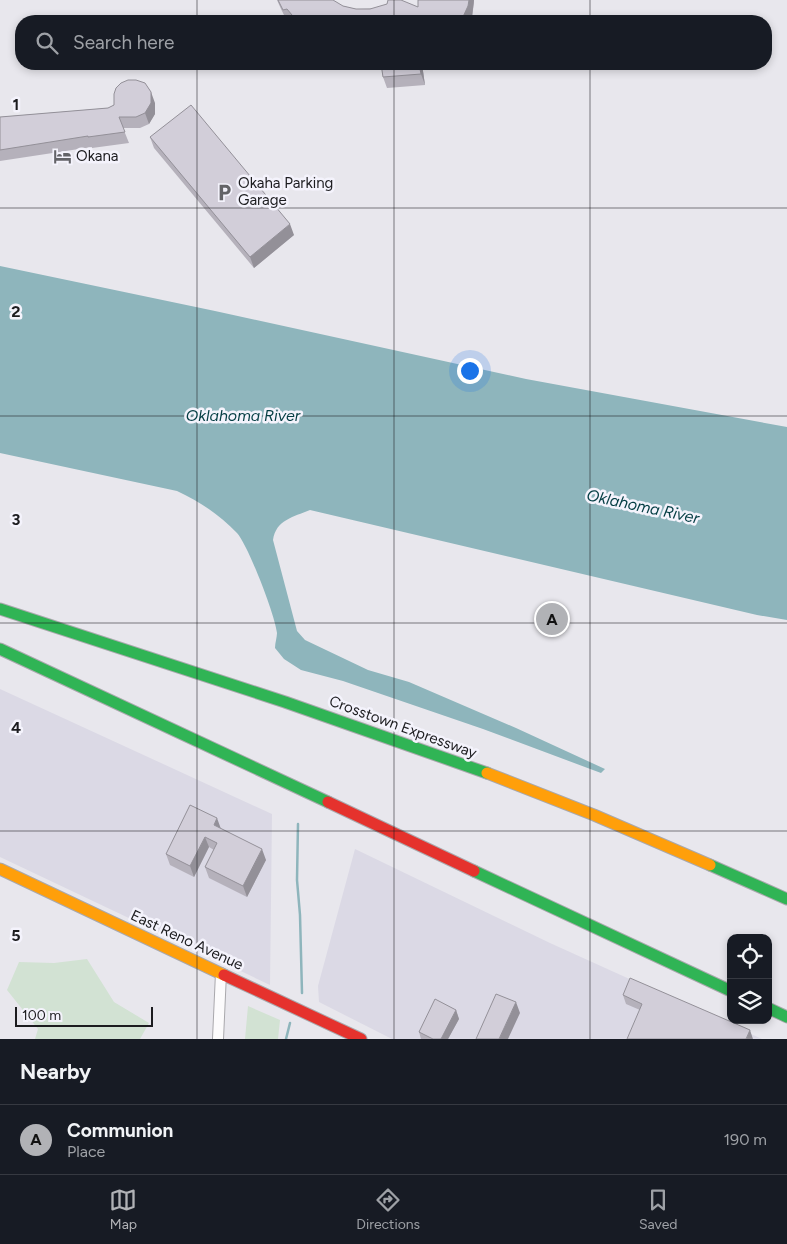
<!DOCTYPE html>
<html lang="en">
<head>
<meta charset="utf-8">
<style>
  :root { --surface:#171b24; --page:#20242c; --text:#f1f3f6; --muted:#9ea1a6; --line:#363941; --accent:#b1b2b6 }
  body { margin:0; font-family:Figtree,sans-serif; background:var(--page); color:var(--text) }
  .controls { position:absolute; right:15px; bottom:15px; display:grid; overflow:hidden; border-radius:10px; box-shadow:0 2px 8px #0003 }
  .controls button { width:45px; height:45px; display:grid; place-items:center; padding:0; border:0; border-bottom:1px solid var(--line); background:var(--surface); color:var(--text); font:25px sans-serif }
  .scale { position:absolute; left:15px; bottom:12px; width:138px; box-sizing:border-box; padding-left:5px; border:2px solid #1c1c1f; border-top:0; font-size:14px; line-height:18px; white-space:nowrap; color:#1c1c1f; -webkit-text-stroke:4px #f4f3fc; paint-order:stroke }
  .you { position:absolute; left:469px; top:370px; width:18px; height:18px; margin:-12px; border:4px solid #fff; border-radius:50%; background:#1a73e8; box-shadow:0 0 0 8px #1a73e833 }
  .badge { display:grid; place-items:center; width:32px; height:32px; border-radius:50%; background:var(--accent); color:#111; font-size:16px; font-weight:700 }
  .pin { position:absolute; translate:-50% -50%; border:2px solid #fff; box-shadow:0 1px 5px #0006 }
  .list { margin:0; padding:0; list-style:none }
  h2 { display:flex; justify-content:space-between; align-items:center; height:65px; margin:0; padding:0 20px; font-size:21px }
  h2 small { font-size:16px; font-weight:400; color:var(--muted) }
  .list li { display:grid; grid-template-columns:32px 1fr auto; gap:15px; align-items:center; box-sizing:border-box; height:70px; padding:0 20px; border-top:1px solid var(--line) }
  .list b { display:block; font-size:19px; white-space:nowrap }
  .list p { margin:0; font-size:16px; white-space:nowrap; color:var(--muted) }
  .list em { font-size:16px; font-style:normal; color:var(--muted) }
  .icon { flex:none; width:28px; height:28px; fill:none; stroke:currentColor; stroke-width:2; stroke-linecap:round; stroke-linejoin:round }
  .map { position:relative; flex:none; width:787px; height:1039px; overflow:hidden }
  .search { position:absolute; background:var(--surface); box-shadow:0 2px 8px #0003; left:15px; right:15px; top:15px; height:55px; display:flex; align-items:center; gap:12px; box-sizing:border-box; padding:0 18px; border-radius:20px; color:var(--muted); font-size:19px }
  .sheet { height:135px; background:var(--surface) }
  nav { display:flex; justify-content:space-around; align-items:center; box-sizing:border-box; height:70px; border-top:1px solid var(--line); background:var(--surface); font-size:14px; color:var(--muted) }
  nav a { display:grid; justify-items:center; gap:2px }
  nav .on { color:var(--accent) }
  .map>svg:first-child { display:block }
  .built { fill:#dbd9e5 }
  .green { fill:#d2e2d3 }
  .water { fill:#8eb5bc }
  .lines { fill:none; stroke-linecap:round; stroke-linejoin:round }
  .stream { stroke:#8eb5bc; stroke-width:2.5 }
  .street-casing { stroke:#a9a8ac; stroke-width:12 }
  .fast-casing { stroke:#a9a8ac; stroke-width:13 }
  .slow-casing { stroke:#a9a8ac; stroke-width:13 }
  .jam-casing { stroke:#a9a8ac; stroke-width:13 }
  .street { stroke:#fcfbfc; stroke-width:10 }
  .fast { stroke:#30b455; stroke-width:11 }
  .slow { stroke:#ff9f0a; stroke-width:11 }
  .jam { stroke:#e5322d; stroke-width:11 }
  .wall { fill:#b5b1bb }
  .shaded-wall { fill:#939098 }
  .building { fill:#d2ced9; stroke:#939098 }
  .grid { fill:none; stroke:#1c1c1f; stroke-width:1; stroke-opacity:0.55 }
  .labels { text-anchor:middle; stroke-width:5; stroke-linejoin:round; paint-order:stroke }
  .poi-label { font-size:15px; fill:#1c1c1f; stroke:#f4f3fc; text-anchor:start }
  .street-label { font-size:15px; fill:#1c1c1f; stroke:#f4f3fc }
  .water-label { font-size:16px; font-style:italic; fill:#043d43; stroke:#f4f3fc }
  .grid-label { font-size:16px; text-anchor:middle; font-weight:bold; fill:#1c1c1f; stroke:#f4f3fc; stroke-width:5; stroke-linejoin:round; paint-order:stroke }
</style>
</head>
<body>
<div class="map">
<svg width="787" height="1039" viewBox="0 0 787 1039">
  <rect width="100%" height="100%" fill="#e8e7ed"/>
  <path class="built" d="M 0,689 L 272,814 L 270,985 L 0,857 Z
    M 355,849 L 550,943 L 762,1039 L 392,1039 L 319,1002 L 318,986 Z"/>
  <path class="green" d="M 87,959 L 114,1002 L 149,1023 L 140,1039 L 35,1039 L 38,1029 L 7,990 L 19,962 L 54,963 Z
    M 248,1006 L 280,1020 L 278,1039 L 245,1039 Z"/>
  <path class="water" d="M 0,266 L 215,311 L 526,379 L 787,427 L 787,620 L 757,615 L 310,510 C 293,517 276,520 273,540 L 297,631 L 305,640 L 368,670 L 409,682 L 516,728 L 605,769 L 601,773 L 483,729 L 343,681 L 301,670 L 284,659 L 275,648 C 275,643 277,637 277,633 C 275,615 248,545 237,533 C 220,515 199,501 177,491 L 0,453 Z"/>
  <g class="lines">
    <path class="stream" d="M 298,824 L 297,880 L 300,915 L 302,993
      M 286,1039 L 290,1023"/>
    <defs>
      <path id="street" d="M 218,1039 L 221,973"/>
      <path id="fast" d="M 0,609 L 285,702 L 487,773
        M 0,649 L 328,802
        M 710,865 L 787,899
        M 474,871 L 731,991
        M 768,1008 L 787,1017"/>
      <path id="slow" d="M 487,773 L 594,815 L 710,865
        M 0,869 L 224,975"/>
      <path id="jam" d="M 328,802 L 474,871
        M 224,975 L 361,1039"/>
    </defs>
    <use href="#street" class="street-casing"/>
    <use href="#fast" class="fast-casing"/>
    <use href="#slow" class="slow-casing"/>
    <use href="#jam" class="jam-casing"/>
    <use href="#street" class="street"/>
    <use href="#fast" class="fast"/>
    <use href="#slow" class="slow"/>
    <use href="#jam" class="jam"/>
  </g>
  <path class="wall" d="M 277,0 L 343,6 L 356,9 L 418,7 L 418,0 L 474,0 L 474,3 L 472,17 L 470,21 L 292,21 L 291,20 L 287,21 L 281,9 Z
    M 333,64 L 422,64 L 425,85 L 387,88 L 383,77 L 382,69 L 355,69 L 341,66 Z
    M 155,103 L 155,114 L 149,124 L 140,128 L 123,128 L 129,143 L 92,148 L 92,147 L 0,161 L 0,117 L 108,108 L 114,105 Z
    M 150,137 L 294,235 L 254,268 L 154,148 Z
    M 220,828 L 266,860 L 247,897 L 209,878 L 205,867 L 214,850 L 209,847 L 194,877 L 170,865 L 166,854 Z
    M 623,995 L 750,1030 L 640,1010 L 626,1004 Z
    M 456,1010 L 459,1019 L 448,1039 L 421,1039 L 419,1032 Z"/>
  <path class="shaded-wall" d="M 469,0 L 474,0 L 472,17 L 470,21 L 460,21 Z
    M 419,64 L 422,64 L 425,85 L 421,74 Z
    M 151,92 L 155,103 L 155,114 L 149,124 L 145,113 Z
    M 290,224 L 294,235 L 254,268 L 250,257 Z
    M 217,818 L 221,829 L 214,825 Z
    M 205,837 L 209,847 L 194,877 L 190,866 Z
    M 262,849 L 266,860 L 247,897 L 243,886 Z
    M 516,1002 L 520,1013 L 508,1039 L 499,1039 Z
    M 456,1010 L 459,1019 L 448,1039 L 441,1039 Z
    M 750,1030 L 753,1039 L 746,1039 Z"/>
  <path class="building" d="M 278,0 L 333,0 L 343,6 L 356,9 L 370,9 L 387,4 L 388,0 L 401,0 L 418,7 L 418,0 L 469,0 L 468,6 L 462,19 L 460,21 L 297,21 L 287,9 L 283,10 Z
    M 381,64 L 419,64 L 421,74 L 383,77 Z
    M 128,80 L 136,80 L 145,83 L 151,92 L 151,103 L 145,113 L 136,117 L 119,117 L 125,132 L 88,137 L 88,136 L 0,150 L 0,117 L 108,108 L 114,105 L 114,94 L 116,88 L 121,83 Z
    M 191,105 L 290,224 L 250,257 L 150,137 Z
    M 190,805 L 217,818 L 214,825 L 262,849 L 243,886 L 205,867 L 217,843 L 205,837 L 190,866 L 166,854 Z
    M 630,978 L 750,1030 L 746,1039 L 627,1039 L 642,1004 L 623,995 Z
    M 496,994 L 516,1002 L 499,1039 L 476,1039 Z
    M 435,999 L 456,1010 L 441,1039 L 433,1039 L 419,1032 Z"/>
  <path class="grid" d="M 197,0 L 197,21M 394,0 L 394,21M 590,0 L 590,21M 197,64 L 197,1039M 394,64 L 394,1039M 590,64 L 590,1039M 0,208 L 787,208M 0,416 L 787,416M 0,623 L 787,623M 0,831 L 787,831"/>
  <defs>
    <symbol id="hotel-bare" viewBox="-9 -9 18 18"><path d="M-6-4.5h1.5V1H6V5H4.5V3h-9V5H-6ZM-4 0a1.8 1.8 0 1 1 3.6 0ZM.5 0V-2.5h3Q6-2.5 6 0Z" fill="#636367" stroke="#f4f3fc" stroke-width="2.5" paint-order="stroke"/></symbol>
    <symbol id="parking-bare" viewBox="-9 -9 18 18"><path d="M-3.5-5.5H1a3.5 3.5 0 0 1 0 7H-1V5.5H-3.5ZM-1-3.4V-.6H.8a1.4 1.4 0 0 0 0-2.8Z" fill="#636367" stroke="#f4f3fc" stroke-width="2.5" paint-order="stroke"/></symbol>
  </defs>
  <g fill-rule="evenodd">
    <use href="#hotel-bare" x="50" y="144" width="25" height="25"/>
    <use href="#parking-bare" x="212" y="180" width="25" height="25"/>
  </g>
  <g class="labels">
    <g class="poi-label">
      <text x="76" y="161">Okana</text>
      <text x="238" y="188">Okaha Parking<tspan x="238" dy="17">Garage</tspan></text>
    </g>
    <g class="street-label">
      <text transform="translate(403 727) rotate(20)" y="5">Crosstown Expressway</text>
      <text transform="translate(187 940) rotate(25)" y="5">East Reno Avenue</text>
    </g>
    <g class="water-label">
      <text x="243" y="421">Oklahoma River</text>
      <text transform="translate(643 506) rotate(12)" y="6">Oklahoma River</text>
    </g>
  </g>
  <g class="grid-label">
    <text x="16" y="110">1</text>
    <text x="16" y="317">2</text>
    <text x="16" y="525">3</text>
    <text x="16" y="733">4</text>
    <text x="16" y="941">5</text>
  </g>
</svg>
<div class="controls">
<button><svg class="icon" aria-label="locate" viewBox="0 0 24 24"><circle cx="12" cy="12" r="6"/><path d="M12 2v4M12 18v4M2 12h4M18 12h4"/></svg></button>
<button><svg class="icon" aria-label="layers" viewBox="0 0 24 24"><path d="M12 4l9 5-9 5-9-5zM3 14l9 5 9-5"/></svg></button>
</div>
<div class="scale">100 m</div>
<div class="you"></div>
<div class="pin badge" style="left:552px;top:619px">A</div>
<div class="search"><svg class="icon" aria-label="search" viewBox="0 0 24 24"><circle cx="10" cy="10" r="6"/><path d="M15 15l6 6"/></svg>Search here</div>
</div>
<section class="sheet">
<h2>Nearby<small></small></h2>
<ul class="list">
<li><span class="badge">A</span><div><b>Communion</b><p>Place</p></div><em>190 m</em></li>
</ul>
</section>
<nav>
<a class="on"><svg class="icon" aria-label="map" viewBox="0 0 24 24"><path d="M3 6l6-2 6 2 6-2v14l-6 2-6-2-6 2zM9 4v14M15 6v14"/></svg>Map</a>
<a><svg class="icon" aria-label="directions" viewBox="0 0 24 24"><path d="M12 3l9 9-9 9-9-9zM9 14v-3h6M13 9l2 2-2 2"/></svg>Directions</a>
<a><svg class="icon" aria-label="saved" viewBox="0 0 24 24"><path d="M7 4h10v16l-5-4-5 4z"/></svg>Saved</a>
</nav>
</body>
</html>
